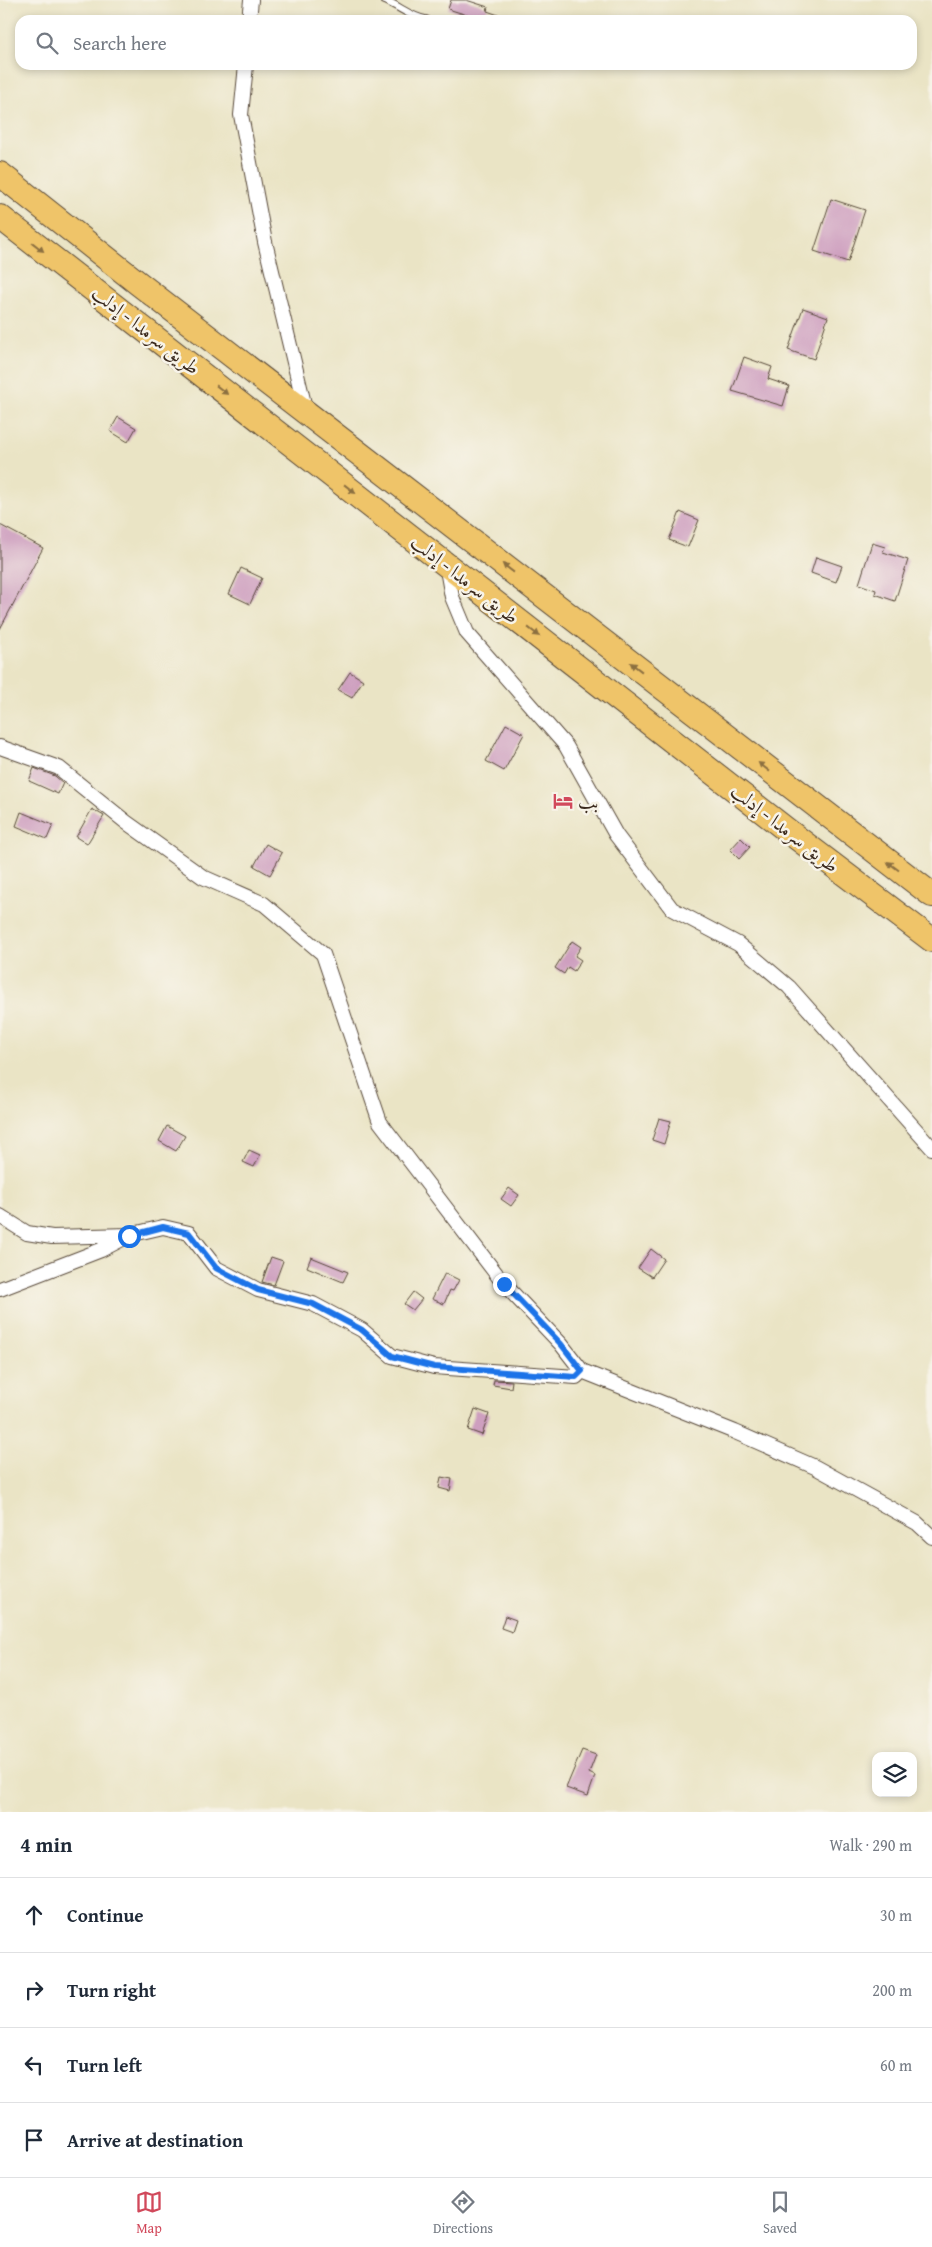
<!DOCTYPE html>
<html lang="en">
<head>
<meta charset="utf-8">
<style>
  :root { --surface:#fff; --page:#f2f2f3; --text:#1f2937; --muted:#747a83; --line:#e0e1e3; --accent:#d1495b }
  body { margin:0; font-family:"Gentium Book Plus",Amiri,serif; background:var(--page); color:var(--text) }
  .controls { position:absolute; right:15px; bottom:15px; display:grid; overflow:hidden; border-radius:10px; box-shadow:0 2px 8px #0003 }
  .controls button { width:45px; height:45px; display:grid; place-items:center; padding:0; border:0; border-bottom:1px solid var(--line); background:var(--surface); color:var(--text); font:25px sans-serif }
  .stop { position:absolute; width:15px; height:15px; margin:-11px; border:4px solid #1a73e8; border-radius:50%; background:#fff }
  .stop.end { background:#1a73e8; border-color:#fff; box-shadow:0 1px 5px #0008 }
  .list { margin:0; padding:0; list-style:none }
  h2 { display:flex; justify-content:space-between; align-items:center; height:65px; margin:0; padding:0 20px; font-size:21px }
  h2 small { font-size:16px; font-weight:400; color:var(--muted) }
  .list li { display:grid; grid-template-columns:32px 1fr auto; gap:15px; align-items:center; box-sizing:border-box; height:75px; padding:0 20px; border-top:1px solid var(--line) }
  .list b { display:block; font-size:19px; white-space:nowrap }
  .list em { font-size:16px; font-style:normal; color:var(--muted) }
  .icon { flex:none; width:28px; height:28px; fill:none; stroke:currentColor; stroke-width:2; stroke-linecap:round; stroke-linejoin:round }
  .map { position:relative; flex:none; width:932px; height:1812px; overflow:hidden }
  .search { position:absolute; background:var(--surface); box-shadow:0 2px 8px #0003; left:15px; right:15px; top:15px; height:55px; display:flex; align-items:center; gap:12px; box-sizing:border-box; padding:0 18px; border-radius:15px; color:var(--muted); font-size:19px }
  .sheet { height:365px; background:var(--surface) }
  nav { display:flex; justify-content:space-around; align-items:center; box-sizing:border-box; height:70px; border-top:1px solid var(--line); background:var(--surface); font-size:14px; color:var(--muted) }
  nav a { display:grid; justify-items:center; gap:2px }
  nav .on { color:var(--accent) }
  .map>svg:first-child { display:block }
  .building { fill:#ce9fbf }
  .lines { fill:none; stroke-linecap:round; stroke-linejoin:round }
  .service-casing { stroke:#554637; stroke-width:9 }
  .minor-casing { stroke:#554637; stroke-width:16 }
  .trunk-casing { stroke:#554637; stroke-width:26 }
  .service { stroke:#fff; stroke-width:7 }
  .minor { stroke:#fff; stroke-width:14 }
  .trunk { stroke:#efc469; stroke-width:24 }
  .oneway { fill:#8c6f40 }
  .route { stroke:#1a73e8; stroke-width:6 }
  .labels { text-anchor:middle; stroke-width:5; stroke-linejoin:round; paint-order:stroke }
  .street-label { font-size:20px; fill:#3b2a1e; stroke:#f7f3e8 }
  .poi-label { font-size:20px; fill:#3b2a1e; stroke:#f7f3e8; text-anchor:start }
</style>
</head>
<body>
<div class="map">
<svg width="932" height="1812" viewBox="0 0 932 1812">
  <rect width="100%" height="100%" fill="#f7f3e8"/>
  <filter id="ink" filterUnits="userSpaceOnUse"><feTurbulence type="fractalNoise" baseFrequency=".02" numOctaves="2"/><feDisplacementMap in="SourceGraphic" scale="10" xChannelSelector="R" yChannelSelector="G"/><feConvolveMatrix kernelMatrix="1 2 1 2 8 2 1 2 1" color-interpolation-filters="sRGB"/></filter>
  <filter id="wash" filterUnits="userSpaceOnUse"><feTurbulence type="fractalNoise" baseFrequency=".0096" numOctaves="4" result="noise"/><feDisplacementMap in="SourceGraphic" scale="20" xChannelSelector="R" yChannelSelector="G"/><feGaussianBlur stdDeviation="1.12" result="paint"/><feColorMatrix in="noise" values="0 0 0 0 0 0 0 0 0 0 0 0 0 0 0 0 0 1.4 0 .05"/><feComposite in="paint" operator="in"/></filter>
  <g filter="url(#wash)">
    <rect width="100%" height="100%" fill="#eae4c5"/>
    <g id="blocks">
      <path class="building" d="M 451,0 L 466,0 L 488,7 L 487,11 L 507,18 L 483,20 L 448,9 Z
        M 831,199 L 865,210 L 848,262 L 814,251 Z
        M 803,308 L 828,317 L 814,359 L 788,350 Z
        M 744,357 L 772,367 L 768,379 L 789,386 L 783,406 L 732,391 Z
        M 118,417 L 136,428 L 128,442 L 110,431 Z
        M 680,512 L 699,520 L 688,547 L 669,540 Z
        M 0,525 L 43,548 L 0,629 Z
        M 872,543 L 885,547 L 883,552 L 908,560 L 895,601 L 875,594 L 876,590 L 859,584 Z
        M 816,557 L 842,566 L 836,582 L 811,573 Z
        M 241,568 L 262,578 L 250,604 L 229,594 Z
        M 350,672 L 363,680 L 352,698 L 338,690 Z
        M 506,724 L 524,734 L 504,771 L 486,761 Z
        M 34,768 L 55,776 L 63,783 L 58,794 L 29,781 Z
        M 92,809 L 104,816 L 87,844 L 76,837 Z
        M 21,812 L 53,825 L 47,839 L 16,826 Z
        M 741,838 L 750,847 L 739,859 L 730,850 Z
        M 266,844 L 282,853 L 270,875 L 254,866 Z
        M 572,941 L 581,947 L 575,956 L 581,960 L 574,971 L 568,967 L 564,974 L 555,968 Z
        M 659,1118 L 671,1121 L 664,1144 L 652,1140 Z
        M 167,1126 L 185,1136 L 176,1151 L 159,1141 Z
        M 249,1150 L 260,1155 L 254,1167 L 243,1162 Z
        M 509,1188 L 519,1195 L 511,1206 L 501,1199 Z
        M 651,1249 L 664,1259 L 652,1277 L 638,1268 Z
        M 271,1257 L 283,1261 L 274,1285 L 262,1282 Z
        M 311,1257 L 348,1272 L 343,1282 L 307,1267 Z
        M 445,1273 L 459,1280 L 453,1291 L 450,1290 L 444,1304 L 432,1299 Z
        M 413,1292 L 422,1299 L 413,1310 L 404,1304 Z
        M 494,1380 L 512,1381 L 511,1388 L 493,1385 Z
        M 475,1409 L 489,1414 L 482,1435 L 468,1430 Z
        M 441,1477 L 452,1479 L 450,1491 L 439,1488 Z
        M 505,1616 L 516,1620 L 512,1632 L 501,1628 Z
        M 582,1750 L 596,1755 L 589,1773 L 595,1776 L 588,1796 L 566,1788 Z"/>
    </g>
  </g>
  <g filter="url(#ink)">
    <use href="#blocks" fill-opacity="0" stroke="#554637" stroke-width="1"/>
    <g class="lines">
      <defs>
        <path id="service" d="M 384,0 C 399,6 410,17 427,20
          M 459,20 L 461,18"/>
        <path id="minor" d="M 249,20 L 251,0
          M 246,65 L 241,115 L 265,242 L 306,412
          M 446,564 L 452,597 L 467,633 L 566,746 L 616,835 L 672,909 L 738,944 L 789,987 L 932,1148
          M 0,747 L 59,768 L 126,822 L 203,877 L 264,904 L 323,954 L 380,1122 L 504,1284 L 561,1344 L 582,1371 L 735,1432 L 815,1467 L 917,1523 L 932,1537
          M 0,1216 L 27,1233 L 52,1237 L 129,1235 L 163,1227 L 189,1233 L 216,1268 L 258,1290 L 313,1304 L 362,1330 L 392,1356 L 434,1367 L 576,1377 L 582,1371
          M 0,1289 L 101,1250 L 126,1237"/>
        <path id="trunk" d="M 0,174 L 138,283 L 932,895
          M 0,217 L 788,831 L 932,940"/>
      </defs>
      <use href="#service" class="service-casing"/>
      <use href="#minor" class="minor-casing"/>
      <use href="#trunk" class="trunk-casing"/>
      <use href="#service" class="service"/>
      <use href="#minor" class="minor"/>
      <use href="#trunk" class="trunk"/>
    </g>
    <defs><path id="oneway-solid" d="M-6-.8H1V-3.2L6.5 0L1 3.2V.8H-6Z" transform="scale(1.25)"/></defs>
    <g class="oneway">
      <use href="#oneway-solid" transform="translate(38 247) rotate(38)"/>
      <use href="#oneway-solid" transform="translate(222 390) rotate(38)"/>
      <use href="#oneway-solid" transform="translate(350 489) rotate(38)"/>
      <use href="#oneway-solid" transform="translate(508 568) rotate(-142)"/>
      <use href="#oneway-solid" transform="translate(534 632) rotate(38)"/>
      <use href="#oneway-solid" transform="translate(636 667) rotate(-142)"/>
      <use href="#oneway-solid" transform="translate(764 767) rotate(-142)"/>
      <use href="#oneway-solid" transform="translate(893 866) rotate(-143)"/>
    </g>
  </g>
  <g class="lines" filter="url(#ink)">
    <path class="route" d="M 129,1236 L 163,1227 L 189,1233 L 216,1268 L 258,1290 L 313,1304 L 362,1330 L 392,1356 L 434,1367 L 576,1377 L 582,1371 L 561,1344 L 504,1284"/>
  </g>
  <defs>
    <symbol id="hotel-bare" viewBox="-9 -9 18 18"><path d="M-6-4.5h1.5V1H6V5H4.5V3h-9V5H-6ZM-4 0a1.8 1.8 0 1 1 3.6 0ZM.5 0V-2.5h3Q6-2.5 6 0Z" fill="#d1495b" stroke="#f7f3e8" stroke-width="2.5" paint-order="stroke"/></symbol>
  </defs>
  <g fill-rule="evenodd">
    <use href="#hotel-bare" x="549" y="787" width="28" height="28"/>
  </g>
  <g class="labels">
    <g class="street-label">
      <text transform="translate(146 330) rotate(38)" y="7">طريق سرمدا - إدلب</text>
      <text transform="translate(465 579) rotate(38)" y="7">طريق سرمدا - إدلب</text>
      <text transform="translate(785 828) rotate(38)" y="7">طريق سرمدا - إدلب</text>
    </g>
    <g class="poi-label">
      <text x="578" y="808">بب</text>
    </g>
  </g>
</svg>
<div class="controls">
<button><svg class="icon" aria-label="layers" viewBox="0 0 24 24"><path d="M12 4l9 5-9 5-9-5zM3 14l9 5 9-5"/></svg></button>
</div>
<div class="stop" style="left:129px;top:1236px"></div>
<div class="stop end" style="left:504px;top:1284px"></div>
<div class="search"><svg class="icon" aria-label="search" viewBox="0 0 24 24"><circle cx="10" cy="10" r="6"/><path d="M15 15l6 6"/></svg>Search here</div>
</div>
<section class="sheet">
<h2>4 min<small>Walk · 290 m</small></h2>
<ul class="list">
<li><svg class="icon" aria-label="ahead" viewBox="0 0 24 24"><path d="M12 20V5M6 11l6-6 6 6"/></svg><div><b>Continue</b></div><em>30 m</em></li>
<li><svg class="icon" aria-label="right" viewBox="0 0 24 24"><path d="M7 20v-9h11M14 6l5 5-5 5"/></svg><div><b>Turn right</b></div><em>200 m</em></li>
<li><svg class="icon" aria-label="left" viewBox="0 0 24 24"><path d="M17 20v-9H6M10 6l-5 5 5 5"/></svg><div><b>Turn left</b></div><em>60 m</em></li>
<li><svg class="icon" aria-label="arrive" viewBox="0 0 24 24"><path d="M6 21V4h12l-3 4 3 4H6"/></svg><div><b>Arrive at destination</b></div></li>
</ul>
</section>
<nav>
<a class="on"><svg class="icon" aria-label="map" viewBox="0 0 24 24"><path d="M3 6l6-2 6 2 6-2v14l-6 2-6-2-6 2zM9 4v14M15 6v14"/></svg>Map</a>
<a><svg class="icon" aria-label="directions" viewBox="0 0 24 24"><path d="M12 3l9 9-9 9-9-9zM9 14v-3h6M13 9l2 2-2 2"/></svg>Directions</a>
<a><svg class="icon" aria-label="saved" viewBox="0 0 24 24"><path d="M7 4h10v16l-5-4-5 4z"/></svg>Saved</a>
</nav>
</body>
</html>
